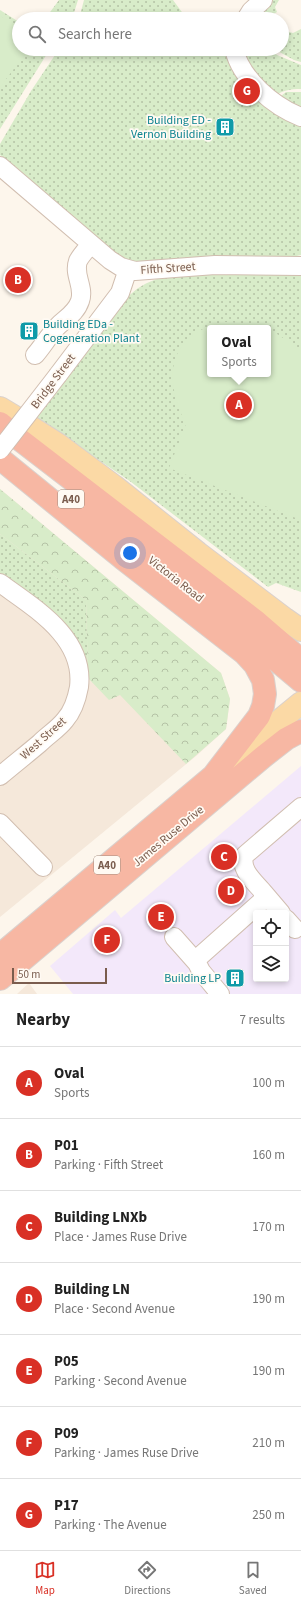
<!DOCTYPE html>
<html lang="en">
<head>
<meta charset="utf-8">
<style>
  :root { --surface:#fff; --page:#f6f6f6; --text:#222; --muted:#767676; --line:#e0e0e0; --accent:#d93025 }
  body { margin:0; font-family:"Source Sans 3",sans-serif; background:var(--page); color:var(--text) }
  .controls { position:absolute; right:12px; bottom:12px; display:grid; overflow:hidden; border-radius:4px; box-shadow:0 2px 6px #0003 }
  .controls button { width:36px; height:36px; display:grid; place-items:center; padding:0; border:0; border-bottom:1px solid var(--line); background:var(--surface); color:var(--text); font:20px sans-serif }
  .scale { position:absolute; left:12px; bottom:10px; width:95px; box-sizing:border-box; padding-left:4px; border:2px solid #7a5c4d; border-top:0; font-size:11px; line-height:14px; white-space:nowrap; color:#7a5c4d; -webkit-text-stroke:3px #fffaf3; paint-order:stroke }
  .you { position:absolute; left:130px; top:553px; width:14px; height:14px; margin:-10px; border:3px solid #fff; border-radius:50%; background:#1a73e8; box-shadow:0 0 0 6px #1a73e833 }
  .badge { display:grid; place-items:center; width:26px; height:26px; border-radius:50%; background:var(--accent); color:#fff; font-size:13px; font-weight:700 }
  .pin { position:absolute; translate:-50% -50%; border:2px solid #fff; box-shadow:0 1px 4px #0006 }
  .popup { position:absolute; left:207px; top:325px; width:64px; height:52px; box-sizing:border-box; display:grid; place-content:center; border-radius:4px; background:var(--surface); filter:drop-shadow(0 1px 3px #0005); font-size:13px; white-space:nowrap; color:var(--muted) }
  .popup b { font-size:15px; color:var(--text) }
  .popup::after { content:''; position:absolute; left:50%; top:100%; margin-left:-8px; border:8px solid transparent; border-top-color:var(--surface) }
  .list { margin:0; padding:0; list-style:none }
  h2 { display:flex; justify-content:space-between; align-items:center; height:52px; margin:0; padding:0 16px; font-size:17px }
  h2 small { font-size:13px; font-weight:400; color:var(--muted) }
  .list li { display:grid; grid-template-columns:26px 1fr auto; gap:12px; align-items:center; box-sizing:border-box; height:72px; padding:0 16px; border-top:1px solid var(--line) }
  .list b { display:block; font-size:15px; white-space:nowrap }
  .list p { margin:0; font-size:13px; white-space:nowrap; color:var(--muted) }
  .list em { font-size:13px; font-style:normal; color:var(--muted) }
  .icon { flex:none; width:22px; height:22px; fill:none; stroke:currentColor; stroke-width:2; stroke-linecap:round; stroke-linejoin:round }
  .map { position:relative; flex:none; width:301px; height:994px; overflow:hidden }
  .search { position:absolute; background:var(--surface); box-shadow:0 2px 6px #0003; left:12px; right:12px; top:12px; height:44px; display:flex; align-items:center; gap:10px; box-sizing:border-box; padding:0 14px; border-radius:22px; color:var(--muted); font-size:15px }
  .sheet { height:556px; background:var(--surface) }
  nav { display:flex; justify-content:space-around; align-items:center; box-sizing:border-box; height:56px; border-top:1px solid var(--line); background:var(--surface); font-size:11px; color:var(--muted) }
  nav a { display:grid; justify-items:center; gap:2px }
  nav .on { color:var(--accent) }
  .map>svg:first-child { display:block }
  .residential { fill:#f5e8da }
  .education { fill:#f3e8fa; fill-rule:evenodd }
  .green { fill:url(#green-dots); fill-rule:evenodd }
  .forest { fill:url(#forest-crowns) }
  .pitch { fill:#d8ecc9 }
  .lines { fill:none; stroke-linecap:round; stroke-linejoin:round }
  .minor-casing { stroke:#d1beb0; stroke-width:20 }
  .major-casing { stroke:#dad1cd; stroke-width:24 }
  .highway-casing { stroke:#dad1cd; stroke-width:24 }
  .minor { stroke:#fff; stroke-width:18 }
  .major { stroke:#fbd9a5; stroke-width:22 }
  .highway { stroke:#f7b7a3; stroke-width:22 }
  .minor-bridge-casing { stroke:#d1beb0; stroke-width:20; stroke-linecap:butt }
  .minor-bridge { stroke:#fff; stroke-width:18 }
  .labels { text-anchor:middle; stroke-width:3.5; stroke-linejoin:round; paint-order:stroke }
  .shield { fill:#fffaf3; stroke:#a28b7f; stroke-width:1 }
  .shield-label { font-size:11px; font-weight:bold; fill:#7a5c4d }
  .culture-label { font-size:12px; fill:#0d838f; stroke:#fffaf3; text-anchor:end }
  .street-label { font-size:12px; fill:#7a5c4d; stroke:#fffaf3 }
</style>
</head>
<body>
<div class="map">
<svg width="301" height="994" viewBox="0 0 301 994">
  <defs>
    <pattern id="green-dots" width="8" height="8" patternUnits="userSpaceOnUse"><rect width="8" height="8" fill="#d8ecc9"/><path d="M2 2h.1M6 6h.1" fill="none" stroke="#b4c2a5" stroke-width="1.8" stroke-linecap="round"/></pattern>
    <pattern id="forest-crowns" width="20" height="18" patternUnits="userSpaceOnUse"><rect width="20" height="18" fill="#d8ecc9"/><path d="M2 6a3 3 0 1 1 6 0M12 15a3 3 0 1 1 6 0" fill="none" stroke="#b4c2a5"/></pattern>
  </defs>
  <rect width="100%" height="100%" fill="#fdf6ec"/>
  <path class="residential" d="M 0,489 L 221,673 L 230,699 L 226,729 L 196,756 L 0,917 Z
    M 29,983 L 37,994 L 17,994 Z"/>
  <path class="education" d="M 301,766 L 301,994 L 73,994 L 50,966 L 115,910 L 121,918 ZM 256,913 L 286,913 L 286,979 L 256,979 Z"/>
  <path class="green" d="M 59,0 L 78,0 L 72,19 L 45,19 Z
    M 84,0 L 173,0 L 187,19 L 79,19 Z
    M 269,0 L 279,0 L 275,7 L 277,12 L 270,16 L 271,19 L 262,19 L 258,11 Z
    M 0,10 L 19,22 L 19,49 L 50,49 L 0,129 Z
    M 236,13 L 241,18 L 240,19 L 203,19 Z
    M 301,29 L 301,62 L 294,60 L 274,49 L 282,49 L 282,30 L 293,33 Z
    M 59,49 L 227,49 L 247,82 L 239,89 L 247,99 L 256,92 L 301,121 L 301,255 L 287,258 L 135,263 L 128,262 L 114,255 L 17,168 L 0,155 L 0,144 L 31,91 Z
    M 239,49 L 270,49 L 277,55 L 301,65 L 301,89 C 290,89 282,90 274,97 Z
    M 286,92 L 301,92 L 301,112 L 281,96 Z
    M 301,272 L 301,592 L 276,583 L 268,587 L 131,482 L 36,417 L 126,299 C 136,288 146,282 161,278 L 161,275 ZM 210,328 L 268,328 L 268,374 L 210,374 Z
    M 0,534 L 86,600 L 88,678 L 80,649 L 0,574 Z"/>
  <path class="forest" d="M 0,489 L 221,673 L 230,699 L 226,729 L 186,764 L 120,695 L 109,700 L 88,678 L 86,600 L 0,534 Z"/>
  <path class="pitch" d="M 0,15 L 19,30 L 19,49 L 29,49 L 0,87 Z
    M 225,322 L 242,323 L 262,328 L 210,328 L 210,374 L 268,374 L 268,331 L 277,334 L 301,350 L 301,520 L 169,468 L 186,424 C 162,378 168,333 225,322 Z"/>
  <g class="lines">
    <defs>
      <path id="minor" d="M 246,19 L 251,11 L 263,0
        M 234,49 C 241,79 273,106 301,117
        M 0,166 L 110,260 L 121,267 L 135,271 L 215,265 L 301,266
        M 35,355 C 43,346 49,335 58,326 C 66,318 76,313 80,301 C 85,287 73,275 78,261 C 81,255 87,249 91,244
        M 58,375 L 120,293 L 128,269
        M 0,583 C 34,608 85,637 79,687 C 77,698 73,711 65,720 C 58,729 48,735 40,743 C 27,754 13,765 0,776
        M 0,823 L 43,867
        M 264,893 L 281,913
        M 286,919 L 295,929
        M 174,937 L 197,963
        M 220,994 L 201,971 L 197,963 L 199,957 L 262,901 L 264,893 C 256,883 238,869 245,855 L 301,807"/>
      <path id="major" d="M 0,408 L 15,417
        M 29,426 L 59,445 L 114,486 L 198,553 L 285,619 L 301,630
        M 229,762 L 301,703"/>
      <path id="highway" d="M 0,423 L 6,428
        M 19,439 L 257,622 L 301,660
        M 81,506 L 221,614 L 301,681
        M 0,955 L 213,776 L 259,716 L 263,706 L 265,694 L 263,680 L 255,665 L 244,653 L 122,558 L 3,461
        M 0,979 L 263,757 L 286,739 L 301,731"/>
    </defs>
    <use href="#minor" class="minor-casing"/>
    <use href="#major" class="major-casing"/>
    <use href="#highway" class="highway-casing"/>
    <use href="#minor" class="minor"/>
    <use href="#major" class="major"/>
    <use href="#highway" class="highway"/>
    <defs>
      <path id="minor-bridge" d="M 0,450 L 58,375"/>
    </defs>
    <use href="#minor-bridge" class="minor-bridge-casing"/>
    <use href="#minor-bridge" class="minor-bridge"/>
  </g>
  <defs>
    <symbol id="building-square" viewBox="-11 -11 22 22"><rect x="-9" y="-9" width="18" height="18" rx="4" fill="#0f9aa8" stroke="#fffaf3"/><path d="M-4-6H4V6H1V3H-1V6H-4ZM-2.5-4.3h1.7v1.8h-1.7ZM.8-4.3h1.7v1.8H.8ZM-2.5-1h1.7V.8h-1.7ZM.8-1h1.7V.8H.8Z" fill="#fff"/></symbol>
  </defs>
  <g fill-rule="evenodd">
    <use href="#building-square" x="214" y="116" width="22" height="22"/>
    <use href="#building-square" x="18" y="320" width="22" height="22"/>
    <use href="#building-square" x="224" y="967" width="22" height="22"/>
  </g>
  <g class="labels">
    <g class="shield">
      <rect x="58" y="490" width="26" height="18" rx="3"/>
      <rect x="94" y="856" width="26" height="18" rx="3"/>
    </g>
    <g class="shield-label">
      <text x="71" y="503">A40</text>
      <text x="107" y="869">A40</text>
    </g>
    <g class="culture-label">
      <text x="211" y="124">Building ED -<tspan x="211" dy="14">Vernon Building</tspan></text>
      <text x="43" y="328" text-anchor="start">Building EDa -<tspan x="43" dy="14">Cogeneration Plant</tspan></text>
      <text x="221" y="982">Building LP</text>
    </g>
    <g class="street-label">
      <text transform="translate(168 268) rotate(-4)" y="4">Fifth Street</text>
      <text transform="translate(53 381) rotate(-53)" y="4">Bridge Street</text>
      <text transform="translate(176 579) rotate(38)" y="4">Victoria Road</text>
      <text transform="translate(43 738) rotate(-42)" y="4">West Street</text>
      <text transform="translate(168 836) rotate(-40)" y="4">James Ruse Drive</text>
    </g>
  </g>
</svg>
<div class="controls">
<button><svg class="icon" aria-label="locate" viewBox="0 0 24 24"><circle cx="12" cy="12" r="6"/><path d="M12 2v4M12 18v4M2 12h4M18 12h4"/></svg></button>
<button><svg class="icon" aria-label="layers" viewBox="0 0 24 24"><path d="M12 4l9 5-9 5-9-5zM3 14l9 5 9-5"/></svg></button>
</div>
<div class="scale">50 m</div>
<div class="you"></div>
<div class="pin badge" style="left:239px;top:405px">A</div>
<div class="popup"><b>Oval</b>Sports</div>
<div class="pin badge" style="left:18px;top:280px">B</div>
<div class="pin badge" style="left:224px;top:857px">C</div>
<div class="pin badge" style="left:231px;top:891px">D</div>
<div class="pin badge" style="left:161px;top:917px">E</div>
<div class="pin badge" style="left:107px;top:940px">F</div>
<div class="pin badge" style="left:247px;top:91px">G</div>
<div class="search"><svg class="icon" aria-label="search" viewBox="0 0 24 24"><circle cx="10" cy="10" r="6"/><path d="M15 15l6 6"/></svg>Search here</div>
</div>
<section class="sheet">
<h2>Nearby<small>7 results</small></h2>
<ul class="list">
<li><span class="badge">A</span><div><b>Oval</b><p>Sports</p></div><em>100 m</em></li>
<li><span class="badge">B</span><div><b>P01</b><p>Parking · Fifth Street</p></div><em>160 m</em></li>
<li><span class="badge">C</span><div><b>Building LNXb</b><p>Place · James Ruse Drive</p></div><em>170 m</em></li>
<li><span class="badge">D</span><div><b>Building LN</b><p>Place · Second Avenue</p></div><em>190 m</em></li>
<li><span class="badge">E</span><div><b>P05</b><p>Parking · Second Avenue</p></div><em>190 m</em></li>
<li><span class="badge">F</span><div><b>P09</b><p>Parking · James Ruse Drive</p></div><em>210 m</em></li>
<li><span class="badge">G</span><div><b>P17</b><p>Parking · The Avenue</p></div><em>250 m</em></li>
</ul>
</section>
<nav>
<a class="on"><svg class="icon" aria-label="map" viewBox="0 0 24 24"><path d="M3 6l6-2 6 2 6-2v14l-6 2-6-2-6 2zM9 4v14M15 6v14"/></svg>Map</a>
<a><svg class="icon" aria-label="directions" viewBox="0 0 24 24"><path d="M12 3l9 9-9 9-9-9zM9 14v-3h6M13 9l2 2-2 2"/></svg>Directions</a>
<a><svg class="icon" aria-label="saved" viewBox="0 0 24 24"><path d="M7 4h10v16l-5-4-5 4z"/></svg>Saved</a>
</nav>
</body>
</html>
